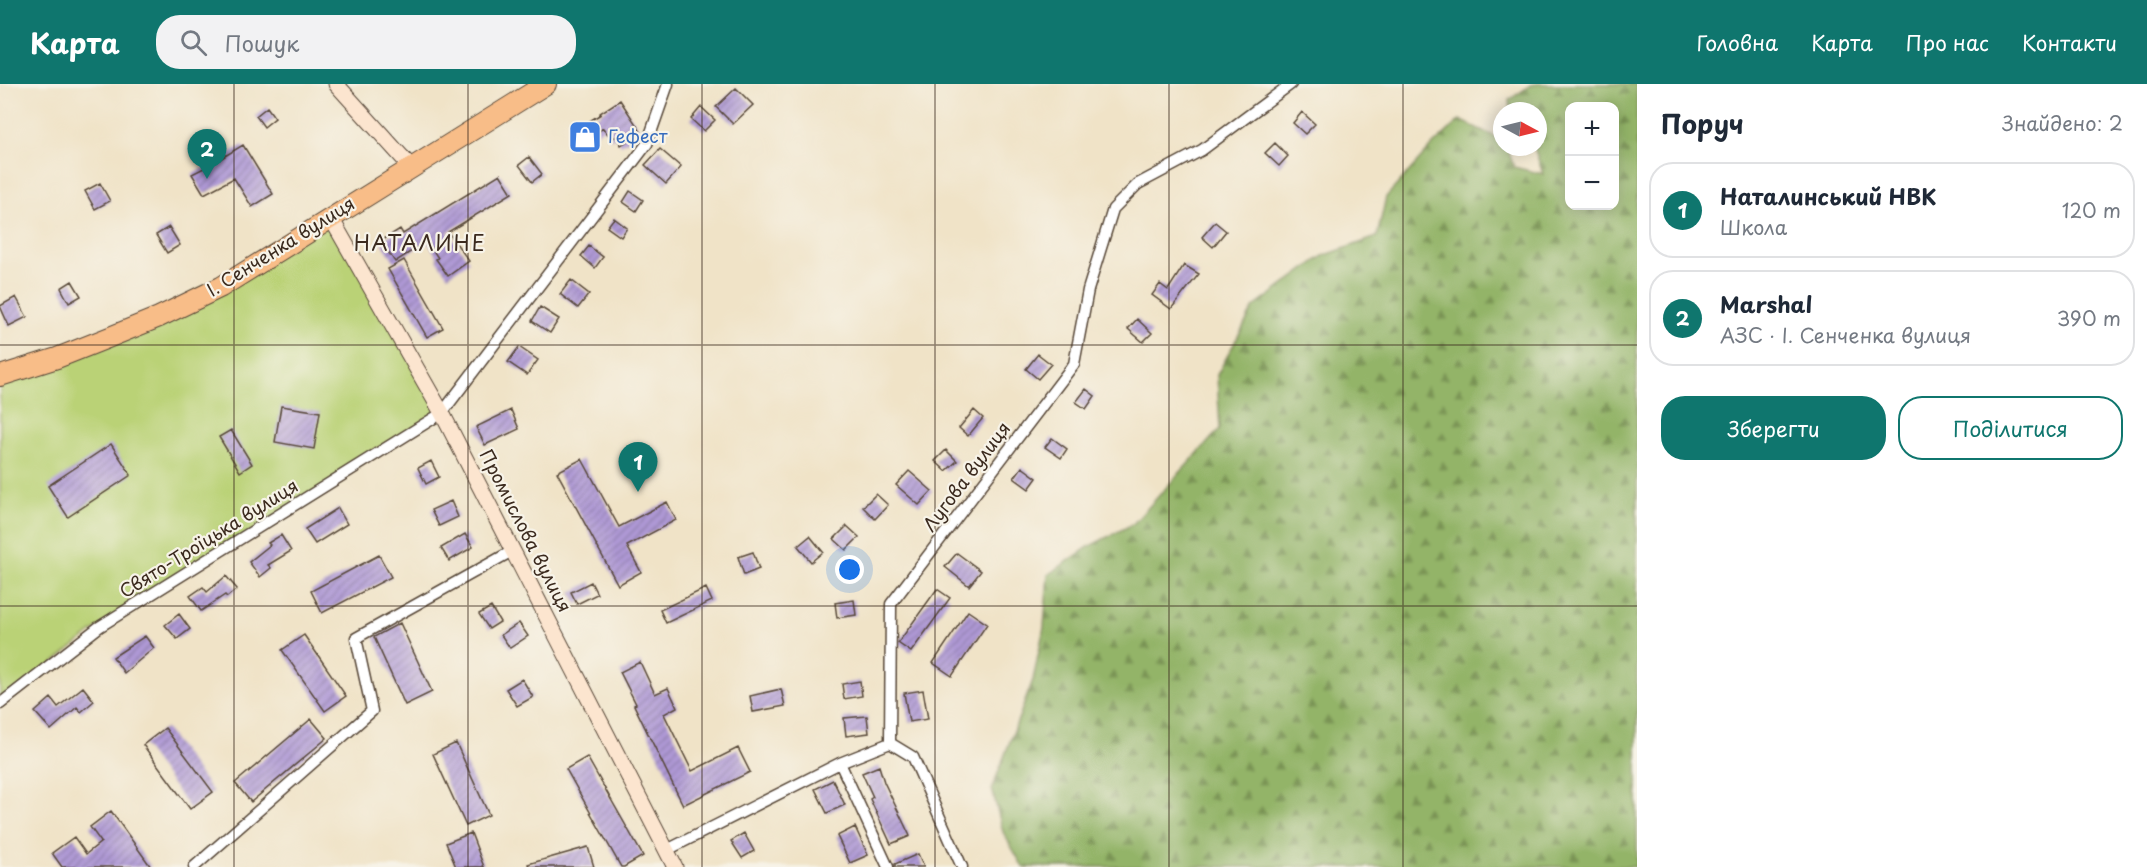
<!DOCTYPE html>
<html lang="uk">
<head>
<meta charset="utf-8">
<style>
  :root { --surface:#fff; --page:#f2f2f3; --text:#1f2937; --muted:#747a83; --line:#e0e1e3; --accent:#0f766e }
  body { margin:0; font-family:"Playpen Sans",sans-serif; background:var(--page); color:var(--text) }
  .controls { position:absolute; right:18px; top:18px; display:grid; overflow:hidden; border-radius:12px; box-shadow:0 3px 15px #0003 }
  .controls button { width:54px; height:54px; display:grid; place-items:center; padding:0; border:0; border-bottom:2px solid var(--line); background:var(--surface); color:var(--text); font:30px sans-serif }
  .compass { position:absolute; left:1493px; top:18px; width:54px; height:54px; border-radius:50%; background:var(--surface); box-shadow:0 3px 15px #0003; rotate:97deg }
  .you { position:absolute; left:850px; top:486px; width:21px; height:21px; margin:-15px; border:4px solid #fff; border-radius:50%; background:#1a73e8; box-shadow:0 0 0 9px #1a73e833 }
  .badge { display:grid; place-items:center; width:39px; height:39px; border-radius:50%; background:var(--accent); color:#fff; font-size:20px; font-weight:700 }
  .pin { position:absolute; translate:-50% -50px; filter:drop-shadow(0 2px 3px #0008) }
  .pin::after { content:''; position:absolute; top:32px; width:21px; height:18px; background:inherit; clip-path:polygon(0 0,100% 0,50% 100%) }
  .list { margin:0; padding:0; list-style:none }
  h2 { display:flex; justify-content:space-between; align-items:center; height:78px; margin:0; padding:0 24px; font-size:26px }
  h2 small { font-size:20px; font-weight:400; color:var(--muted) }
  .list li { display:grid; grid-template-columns:39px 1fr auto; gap:18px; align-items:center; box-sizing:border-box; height:96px; margin:0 12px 12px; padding:0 12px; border:2px solid var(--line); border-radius:24px }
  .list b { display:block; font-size:22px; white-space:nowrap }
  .list p { margin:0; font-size:20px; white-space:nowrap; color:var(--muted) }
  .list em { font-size:20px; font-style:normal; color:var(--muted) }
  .actions { display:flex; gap:12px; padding:18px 24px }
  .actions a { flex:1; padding:14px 0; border:2px solid var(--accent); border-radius:24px; text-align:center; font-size:21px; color:var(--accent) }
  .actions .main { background:var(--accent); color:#fff }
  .icon { flex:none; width:33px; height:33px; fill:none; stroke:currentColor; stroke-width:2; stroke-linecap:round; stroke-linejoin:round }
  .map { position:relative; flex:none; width:1637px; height:783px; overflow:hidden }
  header { display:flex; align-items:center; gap:36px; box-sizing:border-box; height:84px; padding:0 30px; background:var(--accent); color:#fff }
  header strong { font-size:28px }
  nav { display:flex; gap:33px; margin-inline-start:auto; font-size:21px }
  .search { width:420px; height:54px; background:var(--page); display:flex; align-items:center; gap:15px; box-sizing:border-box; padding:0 21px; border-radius:24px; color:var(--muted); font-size:22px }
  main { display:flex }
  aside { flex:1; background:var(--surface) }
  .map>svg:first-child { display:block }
  .green { fill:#bad276; stroke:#7a7e4a; stroke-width:1.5 }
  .forest { fill:url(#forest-firs); stroke:#676f42; stroke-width:1.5; fill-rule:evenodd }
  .building { fill:url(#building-hatch) }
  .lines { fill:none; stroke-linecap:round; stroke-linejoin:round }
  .street-casing { stroke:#564637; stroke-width:13 }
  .secondary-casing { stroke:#564637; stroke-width:17 }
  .highway-casing { stroke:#564637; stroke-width:22 }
  .street { stroke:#fff; stroke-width:10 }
  .secondary { stroke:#fce5cf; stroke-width:15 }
  .highway { stroke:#f8bd88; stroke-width:20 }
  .grid { fill:none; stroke:#3b2a1e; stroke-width:1.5; stroke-opacity:0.55 }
  .labels { text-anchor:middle; stroke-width:4.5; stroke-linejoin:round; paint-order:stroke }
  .shop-label { font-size:18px; fill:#366cbe; stroke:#f7f3e8; text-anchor:start }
  .street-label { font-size:18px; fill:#3b2a1e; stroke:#f7f3e8 }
  .quarter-label { font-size:21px; letter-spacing:1.5px; fill:#3b2a1e; stroke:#f7f3e8 }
</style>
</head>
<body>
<header>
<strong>Карта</strong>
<div class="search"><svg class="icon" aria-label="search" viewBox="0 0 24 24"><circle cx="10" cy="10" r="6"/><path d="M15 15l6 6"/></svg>Пошук</div>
<nav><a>Головна</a><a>Карта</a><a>Про нас</a><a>Контакти</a></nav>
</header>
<main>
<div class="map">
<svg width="1637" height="783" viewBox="0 0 1637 783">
  <defs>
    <pattern id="forest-firs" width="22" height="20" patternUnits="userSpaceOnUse" patternTransform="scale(1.5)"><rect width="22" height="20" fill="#93b467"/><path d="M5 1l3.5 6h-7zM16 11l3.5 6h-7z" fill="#799354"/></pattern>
    <pattern id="building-hatch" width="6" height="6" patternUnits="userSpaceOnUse" patternTransform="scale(1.5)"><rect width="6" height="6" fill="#af99d5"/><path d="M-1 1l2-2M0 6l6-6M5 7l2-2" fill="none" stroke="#907dac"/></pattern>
  </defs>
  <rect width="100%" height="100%" fill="#f7f3e8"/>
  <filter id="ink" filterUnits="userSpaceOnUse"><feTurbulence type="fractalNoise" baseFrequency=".0167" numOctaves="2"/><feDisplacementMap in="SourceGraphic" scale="12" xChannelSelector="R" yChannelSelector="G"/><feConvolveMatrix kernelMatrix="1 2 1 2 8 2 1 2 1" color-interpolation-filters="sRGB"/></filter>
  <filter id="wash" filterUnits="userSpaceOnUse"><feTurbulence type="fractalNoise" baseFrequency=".008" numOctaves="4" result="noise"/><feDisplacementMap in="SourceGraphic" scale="24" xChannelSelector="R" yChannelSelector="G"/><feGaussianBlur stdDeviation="1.35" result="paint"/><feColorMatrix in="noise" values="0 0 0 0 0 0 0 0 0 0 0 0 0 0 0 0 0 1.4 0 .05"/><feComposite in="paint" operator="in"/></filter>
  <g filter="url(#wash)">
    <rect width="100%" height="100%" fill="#f0e3c7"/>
    <path class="green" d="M 331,134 L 442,329 L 99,543 L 0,620 L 0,292 L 110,253 Z"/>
    <path class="forest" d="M 1538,0 L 1637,0 L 1637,783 L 1023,783 L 1003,748 L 992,705 L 1033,596 L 1044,543 L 1048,491 L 1090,462 L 1133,440 L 1220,345 L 1217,291 L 1254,223 L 1323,172 L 1377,153 L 1386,113 L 1432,62 L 1460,36 L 1502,56 L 1502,63 L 1507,63 L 1514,83 L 1543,90 L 1534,63 L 1538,63 L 1538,27 L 1510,27 L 1509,16 L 1531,1 ZM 1570,22 L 1614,22 L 1614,122 L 1570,122 Z"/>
    <g id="blocks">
      <path class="building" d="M 736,4 L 753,21 L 733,40 L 716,23 Z
        M 620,16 L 641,48 L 621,61 L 616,52 L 612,55 L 603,44 L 579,63 L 570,49 L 601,30 L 600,29 Z
        M 267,23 L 275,34 L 264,43 L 256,32 Z
        M 701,23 L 715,36 L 704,47 L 691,35 Z
        M 1302,28 L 1315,40 L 1305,50 L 1293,39 Z
        M 1275,59 L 1288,72 L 1279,82 L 1265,69 Z
        M 243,61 L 273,110 L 252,123 L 234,94 L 204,110 L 192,90 L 210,81 Z
        M 660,65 L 681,83 L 666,100 L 645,81 Z
        M 529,73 L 542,90 L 532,98 L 519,81 Z
        M 500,90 L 512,109 L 448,148 L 469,177 L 448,192 L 436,175 L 438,174 L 427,157 L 395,178 L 381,157 L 400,145 L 403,150 Z
        M 100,99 L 110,117 L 95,125 L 85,107 Z
        M 630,107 L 643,116 L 636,127 L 623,118 Z
        M 614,134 L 627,144 L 621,153 L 607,143 Z
        M 1215,138 L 1226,147 L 1213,163 L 1202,153 Z
        M 169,143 L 180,161 L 167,169 L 156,151 Z
        M 589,162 L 603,173 L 595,184 L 581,172 Z
        M 404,176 L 443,244 L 427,253 L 388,185 Z
        M 1184,181 L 1199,190 L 1171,225 L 1152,211 L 1160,200 L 1168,206 Z
        M 571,196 L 589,210 L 578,224 L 560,210 Z
        M 72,197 L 81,212 L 69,219 L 61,204 Z
        M 16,213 L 27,233 L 9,242 L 0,222 Z
        M 540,223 L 559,235 L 550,249 L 532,237 Z
        M 1137,235 L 1152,249 L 1143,258 L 1128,245 Z
        M 519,263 L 538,276 L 527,291 L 508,278 Z
        M 1038,270 L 1051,280 L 1038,295 L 1026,285 Z
        M 1086,305 L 1095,312 L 1086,325 L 1076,318 Z
        M 281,322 L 320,328 L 314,365 L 275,358 Z
        M 511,326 L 519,345 L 485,361 L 476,343 Z
        M 974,326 L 983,334 L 968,352 L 959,344 Z
        M 231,346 L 252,380 L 240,388 L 219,353 Z
        M 1052,354 L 1067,365 L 1061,374 L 1045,363 Z
        M 111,360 L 131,391 L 68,433 L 48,402 Z
        M 946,366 L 957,377 L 946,387 L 935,377 Z
        M 582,375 L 619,443 L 667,418 L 676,436 L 627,462 L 641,488 L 618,501 L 557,388 Z
        M 431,377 L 439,393 L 426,400 L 418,384 Z
        M 1022,383 L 1037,394 L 1029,405 L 1014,394 Z
        M 909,387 L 932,407 L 919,421 L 896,401 Z
        M 876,410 L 888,421 L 875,435 L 863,423 Z
        M 451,417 L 458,433 L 439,442 L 431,426 Z
        M 338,424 L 347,440 L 315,460 L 305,445 Z
        M 847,442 L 859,453 L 846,466 L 834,455 Z
        M 465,450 L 473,463 L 449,477 L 441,464 Z
        M 281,451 L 291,467 L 268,481 L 271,484 L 260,493 L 249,478 L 270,461 L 268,459 Z
        M 810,452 L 823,468 L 811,478 L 798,462 Z
        M 753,468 L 759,485 L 744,491 L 738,473 Z
        M 957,469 L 981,487 L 969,502 L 945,483 Z
        M 379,471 L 391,493 L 322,529 L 311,507 Z
        M 226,492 L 237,505 L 227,513 L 225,511 L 201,527 L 190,512 L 203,503 L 207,508 Z
        M 591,498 L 597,510 L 577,520 L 571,508 Z
        M 706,504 L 712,517 L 666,539 L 660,526 Z
        M 937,505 L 950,514 L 911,568 L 898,559 Z
        M 854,516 L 856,531 L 837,534 L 835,519 Z
        M 491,523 L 500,538 L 489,545 L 479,530 Z
        M 968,527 L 987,540 L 952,592 L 933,579 Z
        M 179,530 L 190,545 L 177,555 L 165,541 Z
        M 400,539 L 432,608 L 405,621 L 374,553 Z
        M 519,539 L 528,552 L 510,564 L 501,551 Z
        M 304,551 L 346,612 L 325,627 L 282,566 Z
        M 145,552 L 154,564 L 124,589 L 113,573 Z
        M 640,578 L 655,610 L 668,604 L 677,623 L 664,630 L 692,687 L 738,664 L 750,688 L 683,721 L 634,621 L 636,620 L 620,588 Z
        M 522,595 L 533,613 L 517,622 L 506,605 Z
        M 860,597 L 862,612 L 844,615 L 842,600 Z
        M 83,603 L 94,617 L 81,628 L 77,623 L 51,646 L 35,628 L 51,614 L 58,623 Z
        M 781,605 L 785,622 L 753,628 L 750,612 Z
        M 923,606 L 928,635 L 909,638 L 904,609 Z
        M 867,632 L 869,649 L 846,652 L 844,634 Z
        M 311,635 L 327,654 L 251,718 L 235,699 Z
        M 165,644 L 213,708 L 190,725 L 143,661 Z
        M 456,659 L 489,731 L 466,742 L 433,670 Z
        M 587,673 L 643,772 L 624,783 L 621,783 L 566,685 Z
        M 879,682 L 884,698 L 910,752 L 891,760 L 870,715 L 873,713 L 862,689 Z
        M 833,696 L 845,721 L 827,729 L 815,705 Z
        M 111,727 L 151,783 L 62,783 L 52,769 L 74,753 L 86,770 L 101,758 L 90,743 Z
        M 855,743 L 868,771 L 850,779 L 837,752 Z
        M 471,749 L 484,783 L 456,783 L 446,759 Z
        M 744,749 L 754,767 L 742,774 L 731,757 Z
        M 588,763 L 594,783 L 529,783 L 528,780 Z
        M 918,770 L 924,783 L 895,783 L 895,780 Z"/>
    </g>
  </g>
  <g filter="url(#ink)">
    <use href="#blocks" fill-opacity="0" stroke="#564637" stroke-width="1.5"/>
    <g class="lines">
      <defs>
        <path id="street" d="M 0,620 L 99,543 L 442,329 L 647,60 L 668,0
          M 890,659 L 913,673 L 962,783
          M 840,679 L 888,783
          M 667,766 L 840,679 L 890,659 L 891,520 L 1074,280 L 1088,206 L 1113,125 L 1138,100 L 1202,66 L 1291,0
          M 194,783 L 372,627 L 356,554 L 514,466"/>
        <path id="secondary" d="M 336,0 L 411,83
          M 331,134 L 442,329 L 675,783"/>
        <path id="highway" d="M 0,292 L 57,274 L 110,253 L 159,233 L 221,203 L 546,0"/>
      </defs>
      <use href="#street" class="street-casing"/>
      <use href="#secondary" class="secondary-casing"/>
      <use href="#highway" class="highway-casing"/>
      <use href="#street" class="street"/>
      <use href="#secondary" class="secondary"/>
      <use href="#highway" class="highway"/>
    </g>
  </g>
  <path class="grid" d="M 234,0 L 234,783M 468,0 L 468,783M 702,0 L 702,783M 935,0 L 935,783M 1169,0 L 1169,783M 1403,0 L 1403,783M 0,261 L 1637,261M 0,522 L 1637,522"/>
  <defs>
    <symbol id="shop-square" viewBox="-11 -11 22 22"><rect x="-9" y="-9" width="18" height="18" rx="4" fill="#3f7fe0" stroke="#f7f3e8"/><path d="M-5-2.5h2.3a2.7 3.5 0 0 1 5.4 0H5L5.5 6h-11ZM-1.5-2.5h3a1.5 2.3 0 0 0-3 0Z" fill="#fff"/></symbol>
  </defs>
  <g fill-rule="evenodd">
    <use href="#shop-square" x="566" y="34" width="38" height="38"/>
  </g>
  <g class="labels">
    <g class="shop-label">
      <text x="608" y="59">Гефест</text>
    </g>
    <g class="street-label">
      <text transform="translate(281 163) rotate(-32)" y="6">І. Сенченка вулиця</text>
      <text transform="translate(967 393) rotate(-53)" y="6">Лугова вулиця</text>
      <text transform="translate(525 447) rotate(63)" y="6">Промислова вулиця</text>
      <text transform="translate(209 455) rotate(-32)" y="6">Свято-Троїцька вулиця</text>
    </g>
    <g class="quarter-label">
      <text x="420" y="167">НАТАЛИНЕ</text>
    </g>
  </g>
</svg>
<div class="controls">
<button>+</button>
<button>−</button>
</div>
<svg class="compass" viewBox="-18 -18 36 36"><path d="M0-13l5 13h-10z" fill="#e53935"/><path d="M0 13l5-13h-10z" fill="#747a83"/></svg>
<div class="you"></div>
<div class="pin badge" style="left:638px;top:408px">1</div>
<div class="pin badge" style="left:207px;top:95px">2</div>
</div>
<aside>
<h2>Поруч<small>Знайдено: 2</small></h2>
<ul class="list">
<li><span class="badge">1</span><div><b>Наталинський НВК</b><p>Школа</p></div><em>120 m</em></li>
<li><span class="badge">2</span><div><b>Marshal</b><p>АЗС · І. Сенченка вулиця</p></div><em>390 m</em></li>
</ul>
<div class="actions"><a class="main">Зберегти</a><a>Поділитися</a></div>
</aside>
</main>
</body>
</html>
